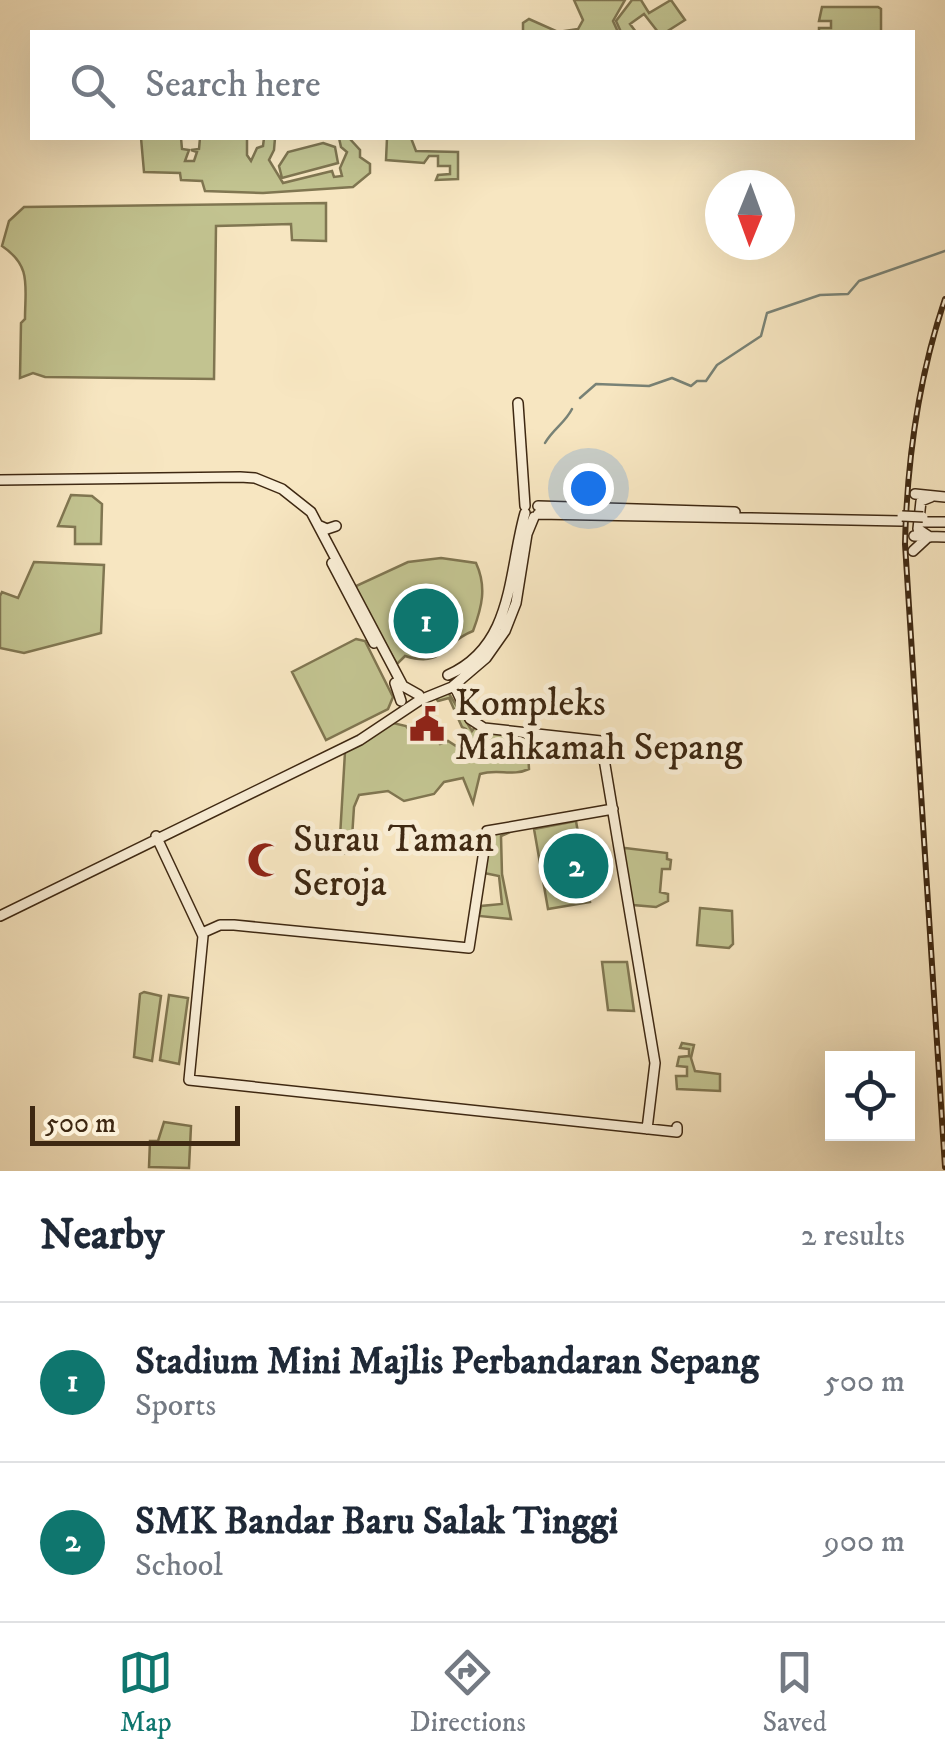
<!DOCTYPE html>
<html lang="en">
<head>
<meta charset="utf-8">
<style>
  :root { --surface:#fff; --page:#f6f6f7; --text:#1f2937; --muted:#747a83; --line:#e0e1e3; --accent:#0f766e }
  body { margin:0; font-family:"IM FELL DW Pica",serif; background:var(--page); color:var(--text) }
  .controls { position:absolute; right:30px; bottom:30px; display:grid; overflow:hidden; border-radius:0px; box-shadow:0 10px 40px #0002 }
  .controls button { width:90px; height:90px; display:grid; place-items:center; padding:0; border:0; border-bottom:2px solid var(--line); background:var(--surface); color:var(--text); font:50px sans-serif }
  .compass { position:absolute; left:705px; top:170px; width:90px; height:90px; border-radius:50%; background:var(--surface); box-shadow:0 10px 40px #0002; rotate:181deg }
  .scale { position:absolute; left:30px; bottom:25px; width:210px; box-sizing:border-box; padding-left:10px; border:5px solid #3e2812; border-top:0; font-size:28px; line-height:35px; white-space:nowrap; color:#3e2812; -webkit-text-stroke:8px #faefd7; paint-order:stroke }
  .you { position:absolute; left:588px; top:488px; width:35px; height:35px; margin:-25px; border:8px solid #fff; border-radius:50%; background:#1a73e8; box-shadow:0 0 0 15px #1a73e833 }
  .badge { display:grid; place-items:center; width:65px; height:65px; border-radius:50%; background:var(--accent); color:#fff; font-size:32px; font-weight:700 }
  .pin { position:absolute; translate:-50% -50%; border:5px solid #fff; box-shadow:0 2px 10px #0006 }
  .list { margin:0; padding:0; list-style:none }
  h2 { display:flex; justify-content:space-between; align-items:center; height:130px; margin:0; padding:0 40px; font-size:42px }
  h2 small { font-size:32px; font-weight:400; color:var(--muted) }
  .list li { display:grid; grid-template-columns:65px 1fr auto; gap:30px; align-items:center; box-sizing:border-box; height:160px; padding:0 40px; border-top:2px solid var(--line) }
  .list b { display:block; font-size:38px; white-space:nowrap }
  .list p { margin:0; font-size:32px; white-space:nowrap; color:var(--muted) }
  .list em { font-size:32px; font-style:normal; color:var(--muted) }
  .icon { flex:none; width:55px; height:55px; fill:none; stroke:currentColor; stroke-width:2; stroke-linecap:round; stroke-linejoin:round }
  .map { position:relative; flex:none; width:945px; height:1171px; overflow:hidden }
  .search { position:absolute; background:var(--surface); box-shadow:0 10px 40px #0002; left:30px; right:30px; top:30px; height:110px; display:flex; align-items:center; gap:25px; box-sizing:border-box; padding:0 35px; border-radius:0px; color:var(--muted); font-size:38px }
  .sheet { height:450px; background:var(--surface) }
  nav { display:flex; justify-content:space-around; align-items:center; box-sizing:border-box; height:140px; border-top:2px solid var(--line); background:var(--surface); font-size:28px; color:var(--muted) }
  nav a { display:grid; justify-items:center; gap:5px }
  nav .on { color:var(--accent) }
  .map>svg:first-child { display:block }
  .green { fill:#c2c390; stroke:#807651; stroke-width:2.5 }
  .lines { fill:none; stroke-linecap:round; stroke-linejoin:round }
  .stream { stroke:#788276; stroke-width:2.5 }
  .secondary-casing { stroke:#3e2812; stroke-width:12 }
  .secondary { stroke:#faefd7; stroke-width:9 }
  .rail-casing { stroke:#3e2812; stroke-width:6 }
  .rail { stroke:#faefd7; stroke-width:2.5; stroke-dasharray:8; stroke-linecap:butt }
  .secondary-bridge-casing { stroke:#3e2812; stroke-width:12; stroke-linecap:butt }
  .secondary-bridge { stroke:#faefd7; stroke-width:9 }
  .labels { text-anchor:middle; stroke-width:10; stroke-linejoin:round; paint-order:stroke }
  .poi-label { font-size:38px; fill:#3e2812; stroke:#faefd7; text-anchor:start }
</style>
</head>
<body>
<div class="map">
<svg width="945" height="1171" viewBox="0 0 945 1171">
  <rect width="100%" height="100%" fill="#f7e6c1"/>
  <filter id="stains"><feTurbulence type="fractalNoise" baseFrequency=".002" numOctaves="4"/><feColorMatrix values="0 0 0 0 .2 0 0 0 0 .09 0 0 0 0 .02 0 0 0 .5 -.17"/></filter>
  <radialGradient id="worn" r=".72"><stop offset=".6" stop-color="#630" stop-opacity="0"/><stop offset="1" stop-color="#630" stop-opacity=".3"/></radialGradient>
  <path class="green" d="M 574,0 L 625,0 L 613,21 L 618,32 L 523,32 L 523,23 L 529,19 L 558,32 L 578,29 L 583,20 Z
    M 632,0 L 641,0 L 649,13 L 671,0 L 685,20 L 666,32 L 658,32 L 644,14 L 630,24 L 636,32 L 621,32 L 616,21 Z
    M 822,7 L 878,7 L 881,9 L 881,32 L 819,32 L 819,28 L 831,28 L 831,21 L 819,21 Z
    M 141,138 L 181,138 L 182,149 L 189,150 L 185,161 L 194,161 L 197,152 L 191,150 L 199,149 L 200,138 L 247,138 L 247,155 L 251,161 L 257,148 L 263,146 L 264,138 L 275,138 L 274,150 L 269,160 L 283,183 L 332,171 L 334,177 L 342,176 L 340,168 L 347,152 L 341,147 L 339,138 L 349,138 L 360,150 L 360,157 L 370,164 L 370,173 L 353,187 L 263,193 L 205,191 L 202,181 L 181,180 L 180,173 L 144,172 Z
    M 387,138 L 411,138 L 416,151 L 458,152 L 458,179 L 436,180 L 438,175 L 450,174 L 450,166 L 438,166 L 438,156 L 429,156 L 424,163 L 386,160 Z
    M 323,143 L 335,147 L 338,163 L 282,178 L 279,166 L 288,152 Z
    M 326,203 L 326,241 L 292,240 L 291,224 L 216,226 L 214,379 L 45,377 L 33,373 L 20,378 L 21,323 L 25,319 C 25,286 32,266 2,246 L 9,221 L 24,207 Z
    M 71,495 L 92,496 L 102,504 L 101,544 L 75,544 L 75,527 L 58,526 Z
    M 441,558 L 476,563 C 487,587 482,607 473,631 C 441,643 445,668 405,656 L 397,664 L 356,592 L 356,586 L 408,562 Z
    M 34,562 L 104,565 L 101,633 L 24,653 L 0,648 L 0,596 L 2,592 L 18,598 Z
    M 356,639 L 365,641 L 393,697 L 388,709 L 326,740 L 292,672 Z
    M 448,692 L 472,731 L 475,727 L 527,733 L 529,769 C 512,777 498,768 480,774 L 473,803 L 463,778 L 444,782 L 434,794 L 404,801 L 388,791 L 359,795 L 354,807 L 351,853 L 339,854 L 345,752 L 393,723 L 406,726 L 416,739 L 429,741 L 435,738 L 440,744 L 448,741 L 456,746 L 465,740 L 466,729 L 462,727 L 449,698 L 438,701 L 435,697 Z
    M 576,821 L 590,902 L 548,909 L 534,829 Z
    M 517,829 L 501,836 L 502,874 L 511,919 L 479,916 L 481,906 L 502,904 L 499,876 L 484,873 L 491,834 Z
    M 625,848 L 667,853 L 667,859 L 671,860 L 670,869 L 662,869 L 660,892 L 668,894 L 668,901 L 656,907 L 633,905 L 622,850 Z
    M 700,908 L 732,911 L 733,944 L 729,948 L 697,945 Z
    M 602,962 L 627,962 L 634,1011 L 608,1010 Z
    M 144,992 L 161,996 L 152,1061 L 134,1057 L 140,994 Z
    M 169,995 L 188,998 L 179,1064 L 160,1060 Z
    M 682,1043 L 694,1045 L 691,1058 L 695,1071 L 720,1074 L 720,1091 L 677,1089 L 676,1076 L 687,1076 L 687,1067 L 677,1066 L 679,1057 L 689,1056 L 689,1049 L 680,1048 Z
    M 164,1122 L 191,1126 L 189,1168 L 149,1167 L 150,1141 L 158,1141 Z"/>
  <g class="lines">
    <path class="stream" d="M 580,398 L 596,384 L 649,386 L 672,378 L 691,386 L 697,381 L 706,381 L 717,365 L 761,336 L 767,313 L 820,295 L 848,294 L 859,281 L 945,251
      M 545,443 C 553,429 565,423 572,409"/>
    <defs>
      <path id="secondary" d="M 518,403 L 525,506
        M 0,480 L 240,477 L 255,478 L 282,489 L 311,512 L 403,686 L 419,695
        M 915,494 L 945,497
        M 538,506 L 735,512
        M 538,514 L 902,521
        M 922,522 L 945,522
        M 318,525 L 327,529 L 336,526
        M 914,536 L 945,537
        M 930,537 L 918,529 L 921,501 L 931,497
        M 913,551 L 927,538
        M 332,563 L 374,643
        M 448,675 C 514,646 508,573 525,513
        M 395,683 L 401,701
        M 454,685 L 470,719 L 484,728 L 601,741 L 655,1063 L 647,1129
        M 156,836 L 203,936 L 189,1080 L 677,1132 L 677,1127
        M 0,916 L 360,740 L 420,700 L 452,687 L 486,658 L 505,631 L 516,603 L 527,534 L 534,517
        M 202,933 L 220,925 L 234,925 L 469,948 L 487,831 L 613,809"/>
    </defs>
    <use href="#secondary" class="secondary-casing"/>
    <use href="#secondary" class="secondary"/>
    <defs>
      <path id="rail" d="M 945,299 C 918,379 907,459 905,544 L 945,1167"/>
    </defs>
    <use href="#rail" class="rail-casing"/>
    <use href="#rail" class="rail"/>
    <defs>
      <path id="secondary-bridge" d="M 902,516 L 923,517"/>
    </defs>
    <use href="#secondary-bridge" class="secondary-bridge-casing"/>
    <use href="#secondary-bridge" class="secondary-bridge"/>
  </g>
  <defs>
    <symbol id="civic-bare" viewBox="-9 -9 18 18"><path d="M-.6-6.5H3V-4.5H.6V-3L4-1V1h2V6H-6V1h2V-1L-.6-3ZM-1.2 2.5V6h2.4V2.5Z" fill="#8f2418" stroke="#faefd7" stroke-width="2.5" paint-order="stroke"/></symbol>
    <symbol id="mosque-bare" viewBox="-9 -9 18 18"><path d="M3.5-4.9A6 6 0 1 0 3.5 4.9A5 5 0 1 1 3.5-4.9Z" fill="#8f2418" stroke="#faefd7" stroke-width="2.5" paint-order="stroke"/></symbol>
  </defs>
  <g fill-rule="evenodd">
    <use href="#civic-bare" x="402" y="699" width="50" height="50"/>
    <use href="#mosque-bare" x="240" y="835" width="50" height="50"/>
  </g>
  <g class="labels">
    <g class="poi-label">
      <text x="455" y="715">Kompleks<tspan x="455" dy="44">Mahkamah Sepang</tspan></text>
      <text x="293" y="851">Surau Taman<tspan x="293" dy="44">Seroja</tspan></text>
    </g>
  </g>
  <rect width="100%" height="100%" filter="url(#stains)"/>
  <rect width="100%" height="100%" fill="url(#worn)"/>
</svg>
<div class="controls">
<button><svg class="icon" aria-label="locate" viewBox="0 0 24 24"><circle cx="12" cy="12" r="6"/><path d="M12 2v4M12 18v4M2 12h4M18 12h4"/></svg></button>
</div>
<svg class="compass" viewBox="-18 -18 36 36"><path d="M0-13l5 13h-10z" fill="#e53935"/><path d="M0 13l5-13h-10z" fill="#747a83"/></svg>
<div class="scale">500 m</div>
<div class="you"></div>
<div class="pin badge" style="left:426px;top:621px">1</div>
<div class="pin badge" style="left:576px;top:866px">2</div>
<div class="search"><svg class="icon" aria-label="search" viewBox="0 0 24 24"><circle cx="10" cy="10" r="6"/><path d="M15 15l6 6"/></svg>Search here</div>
</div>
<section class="sheet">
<h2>Nearby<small>2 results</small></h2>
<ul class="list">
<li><span class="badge">1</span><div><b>Stadium Mini Majlis Perbandaran Sepang</b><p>Sports</p></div><em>500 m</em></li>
<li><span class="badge">2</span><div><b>SMK Bandar Baru Salak Tinggi</b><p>School</p></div><em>900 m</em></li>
</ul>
</section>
<nav>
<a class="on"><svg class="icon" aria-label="map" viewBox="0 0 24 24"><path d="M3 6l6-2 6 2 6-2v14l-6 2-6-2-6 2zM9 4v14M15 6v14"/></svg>Map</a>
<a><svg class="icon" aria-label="directions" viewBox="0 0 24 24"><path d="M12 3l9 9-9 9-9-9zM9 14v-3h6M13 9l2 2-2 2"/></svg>Directions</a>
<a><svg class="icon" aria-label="saved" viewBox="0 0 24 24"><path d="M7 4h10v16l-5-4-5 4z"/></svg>Saved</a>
</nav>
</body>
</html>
